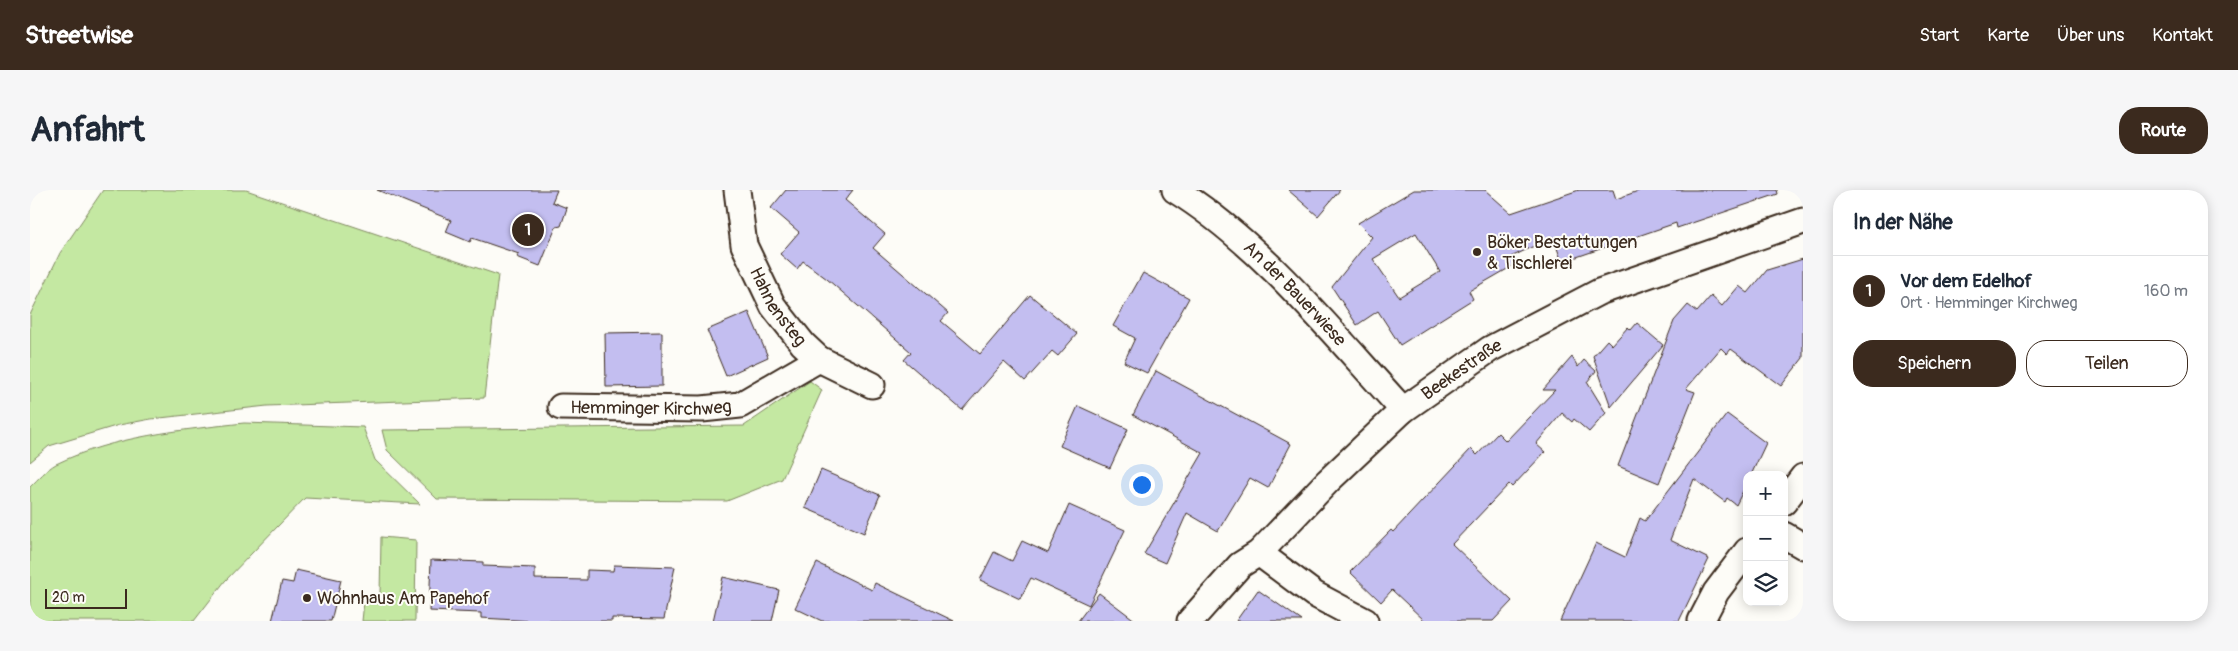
<!DOCTYPE html>
<html lang="de">
<head>
<meta charset="utf-8">
<style>
  :root { --surface:#fff; --page:#f6f6f7; --text:#1f2937; --muted:#747a83; --line:#e0e1e3; --accent:#3b2a1e }
  body { margin:0; font-family:Pangolin,sans-serif; background:var(--page); color:var(--text) }
  .controls { position:absolute; right:15px; bottom:15px; display:grid; overflow:hidden; border-radius:10px; box-shadow:0 2px 12px #0003 }
  .controls button { width:45px; height:45px; display:grid; place-items:center; padding:0; border:0; border-bottom:1px solid var(--line); background:var(--surface); color:var(--text); font:25px sans-serif }
  .scale { position:absolute; left:15px; bottom:12px; width:82px; box-sizing:border-box; padding-left:5px; border:2px solid #3b2a1e; border-top:0; font-size:14px; line-height:18px; white-space:nowrap; color:#3b2a1e; -webkit-text-stroke:4px #fdfcf7; paint-order:stroke }
  .you { position:absolute; left:1111px; top:294px; width:18px; height:18px; margin:-12px; border:4px solid #fff; border-radius:50%; background:#1a73e8; box-shadow:0 0 0 8px #1a73e833 }
  .badge { display:grid; place-items:center; width:32px; height:32px; border-radius:50%; background:var(--accent); color:#fff; font-size:16px; font-weight:700 }
  .pin { position:absolute; translate:-50% -50%; border:2px solid #fff; box-shadow:0 1px 5px #0006 }
  .list { margin:0; padding:0; list-style:none }
  h2 { display:flex; justify-content:space-between; align-items:center; height:65px; margin:0; padding:0 20px; font-size:21px }
  h2 small { font-size:16px; font-weight:400; color:var(--muted) }
  .list li { display:grid; grid-template-columns:32px 1fr auto; gap:15px; align-items:center; box-sizing:border-box; height:70px; padding:0 20px; border-top:1px solid var(--line) }
  .list b { display:block; font-size:19px; white-space:nowrap }
  .list p { margin:0; font-size:16px; white-space:nowrap; color:var(--muted) }
  .list em { font-size:16px; font-style:normal; color:var(--muted) }
  .actions { display:flex; gap:10px; padding:15px 20px }
  .actions a { flex:1; padding:11px 0; border:1px solid var(--accent); border-radius:20px; text-align:center; font-size:18px; color:var(--accent) }
  .actions .main { background:var(--accent); color:#fff }
  .icon { flex:none; width:28px; height:28px; fill:none; stroke:currentColor; stroke-width:2; stroke-linecap:round; stroke-linejoin:round }
  .map { position:relative; flex:none; width:1773px; height:431px; overflow:hidden; border-radius:20px }
  header { display:flex; align-items:center; gap:30px; box-sizing:border-box; height:70px; padding:0 25px; background:var(--accent); color:#fff }
  header strong { font-size:24px }
  nav { display:flex; gap:28px; margin-inline-start:auto; font-size:18px }
  .intro { display:flex; align-items:center; justify-content:space-between; box-sizing:border-box; height:120px; padding:0 30px }
  h1 { margin:0; font-size:35px }
  .button { padding:12px 22px; border-radius:20px; background:var(--accent); color:#fff; font-size:18px; font-weight:700 }
  main { display:flex; gap:30px; padding:0 30px }
  aside { flex:1; background:var(--surface); border-radius:20px; box-shadow:0 2px 12px #0003 }
  .map>svg:first-child { display:block }
  .green { fill:#c4e8a2; stroke:#808960 }
  .building { fill:#c3bef0; stroke:#3b2a1e; fill-rule:evenodd }
  .lines { fill:none; stroke-linecap:round; stroke-linejoin:round }
  .minor-casing { stroke:#3b2a1e; stroke-width:29 }
  .minor { stroke:#fdfcf7; stroke-width:25 }
  .poi-dot { fill:#3b2a1e; stroke:#fdfcf7; stroke-width:2 }
  .labels { text-anchor:middle; stroke-width:4; stroke-linejoin:round; paint-order:stroke }
  .poi-label { font-size:18px; fill:#3b2a1e; stroke:#fdfcf7; text-anchor:start }
  .street-label { font-size:18px; fill:#3b2a1e; stroke:#fdfcf7 }
</style>
</head>
<body>
<header>
<strong>Streetwise</strong>
<nav><a>Start</a><a>Karte</a><a>Über uns</a><a>Kontakt</a></nav>
</header>
<div class="intro"><h1>Anfahrt</h1><a class="button">Route</a></div>
<main>
<div class="map">
<svg width="1773" height="431" viewBox="0 0 1773 431">
  <rect width="100%" height="100%" fill="#fdfcf7"/>
  <filter id="ink" filterUnits="userSpaceOnUse"><feTurbulence type="fractalNoise" baseFrequency=".02" numOctaves="2"/><feDisplacementMap in="SourceGraphic" scale="10" xChannelSelector="R" yChannelSelector="G"/><feConvolveMatrix kernelMatrix="1 2 1 2 8 2 1 2 1" color-interpolation-filters="sRGB"/></filter>
  <g filter="url(#ink)">
    <path class="green" d="M 73,0 L 216,0 L 468,85 L 454,208 L 237,216 L 121,229 L 89,235 L 19,256 L 0,272 L 0,125 L 30,63 Z
      M 780,191 L 792,200 L 752,289 L 697,311 L 407,309 L 357,260 L 352,240 L 714,236 Z
      M 214,233 L 333,237 L 345,270 L 390,314 L 275,308 L 195,391 L 164,431 L 0,431 L 0,297 C 8,289 17,279 26,274 C 84,246 151,240 214,233 Z
      M 351,347 L 386,350 L 385,431 L 332,431 L 334,412 L 350,406 Z"/>
    <path class="building" d="M 347,0 L 527,0 L 522,12 L 537,18 L 531,36 L 526,37 L 510,76 L 487,67 L 489,64 L 442,48 L 440,52 L 416,42 L 421,30 Z
      M 756,0 L 823,0 L 815,10 L 855,44 L 843,58 L 918,123 L 911,131 L 950,164 L 1000,105 L 1047,144 L 1028,166 L 1022,161 L 995,191 L 974,172 L 932,220 L 874,170 L 881,162 L 797,89 L 773,71 L 767,79 L 750,64 L 769,42 L 741,18 Z
      M 1258,0 L 1310,0 L 1288,26 Z
      M 1384,0 L 1455,0 L 1481,23 L 1549,0 L 1583,0 L 1586,9 L 1611,0 L 1747,0 L 1748,4 L 1647,38 L 1646,33 L 1532,72 L 1523,47 L 1481,67 L 1486,74 L 1439,101 L 1443,109 L 1370,155 L 1348,121 L 1327,135 L 1302,97 L 1342,47 L 1328,33 ZM 1386,43 L 1410,82 L 1369,107 L 1343,69 Z
      M 1773,69 L 1773,168 L 1751,196 L 1701,159 L 1697,164 L 1691,158 L 1656,199 L 1665,202 L 1629,293 L 1588,276 L 1644,131 L 1658,115 L 1667,122 L 1681,106 L 1692,116 L 1709,96 L 1718,103 L 1737,80 Z
      M 1113,83 L 1159,108 L 1117,183 L 1094,172 L 1105,148 L 1083,136 Z
      M 719,122 L 738,167 L 696,186 L 677,140 Z
      M 1607,133 L 1633,155 L 1581,217 L 1563,166 L 1577,150 L 1582,155 L 1598,137 L 1601,140 Z
      M 632,142 L 632,196 L 576,197 L 575,143 Z
      M 1542,167 L 1548,177 L 1554,170 L 1566,181 L 1557,192 L 1576,223 L 1559,242 L 1544,229 L 1542,232 L 1532,223 L 1506,254 L 1515,262 L 1482,297 L 1479,294 L 1422,354 L 1482,411 L 1463,431 L 1395,431 L 1362,400 L 1351,412 L 1320,382 L 1361,340 L 1363,342 L 1441,259 L 1447,265 L 1468,243 L 1476,251 L 1525,200 L 1513,200 Z
      M 1126,181 L 1261,254 L 1238,298 L 1220,288 L 1188,341 L 1157,323 L 1135,373 L 1114,364 L 1173,263 L 1103,225 Z
      M 1048,216 L 1098,239 L 1080,278 L 1030,256 Z
      M 1697,224 L 1736,253 L 1721,285 L 1717,285 L 1717,293 L 1706,315 L 1697,308 L 1695,312 L 1664,289 L 1640,350 L 1679,369 L 1649,431 L 1530,431 L 1566,353 L 1595,367 L 1610,328 L 1615,331 Z
      M 791,280 L 850,305 L 834,343 L 775,318 Z
      M 1039,315 L 1095,340 L 1059,415 L 1001,388 L 990,409 L 950,390 L 964,362 L 982,371 L 992,351 L 1018,363 Z
      M 401,370 L 453,372 L 453,376 L 505,378 L 505,389 L 557,390 L 557,380 L 583,381 L 584,375 L 645,377 L 634,429 L 582,428 L 582,431 L 503,431 L 451,428 L 451,423 L 399,421 Z
      M 787,373 L 842,400 L 845,393 L 924,431 L 792,431 L 765,418 Z
      M 266,380 L 311,390 L 301,431 L 242,431 L 252,391 L 263,393 Z
      M 693,387 L 749,400 L 742,431 L 683,431 Z
      M 1228,400 L 1272,431 L 1206,431 Z
      M 1069,403 L 1106,431 L 1048,431 Z"/>
    <g class="lines">
      <defs>
        <g id="minor">
          <path id="s1" d="M 707,0 L 714,55 L 743,116 L 773,154 L 789,169 L 842,195"/>
          <path id="s2" d="M 1145,0 C 1231,53 1305,146 1373,220"/>
          <path id="s3" d="M 531,217 L 672,219 L 710,215 L 789,169"/>
          <path d="M 1754,312 L 1773,287"/>
          <path d="M 1754,345 L 1773,356"/>
          <path d="M 1229,363 L 1284,404 L 1335,431"/>
          <path id="s4" d="M 1160,431 L 1210,375 L 1229,363 L 1298,291 L 1373,220 L 1460,159 L 1569,102 L 1773,31"/>
          <path d="M 1671,431 L 1686,402 L 1717,361"/>
        </g>
      </defs>
      <use href="#minor" class="minor-casing"/>
      <use href="#minor" class="minor"/>
    </g>
  </g>
  <g class="poi-dot">
    <circle cx="1447" cy="62" r="5"/>
    <circle cx="277" cy="408" r="5"/>
  </g>
  <g class="labels">
    <g class="poi-label">
      <text x="1457" y="58">Böker Bestattungen<tspan x="1457" dy="21">&amp; Tischlerei</tspan></text>
      <text x="287" y="414">Wohnhaus Am Papehof</text>
    </g>
    <g class="street-label">
      <text dy="6" stroke="none"><textPath href="#s2" startOffset="159">An der Bauerwiese</textPath></text>
      <text dy="6" stroke="none"><textPath href="#s1" startOffset="126">Hahnensteg</textPath></text>
      <text dy="6" stroke="none"><textPath href="#s4" startOffset="372">Beekestraße</textPath></text>
      <text dy="6" stroke="none"><textPath href="#s3" startOffset="90">Hemminger Kirchweg</textPath></text>
    </g>
  </g>
</svg>
<div class="controls">
<button>+</button>
<button>−</button>
<button><svg class="icon" aria-label="layers" viewBox="0 0 24 24"><path d="M12 4l9 5-9 5-9-5zM3 14l9 5 9-5"/></svg></button>
</div>
<div class="scale">20 m</div>
<div class="you"></div>
<div class="pin badge" style="left:498px;top:40px">1</div>
</div>
<aside>
<h2>In der Nähe<small></small></h2>
<ul class="list">
<li><span class="badge">1</span><div><b>Vor dem Edelhof</b><p>Ort · Hemminger Kirchweg</p></div><em>160 m</em></li>
</ul>
<div class="actions"><a class="main">Speichern</a><a>Teilen</a></div>
</aside>
</main>
</body>
</html>
